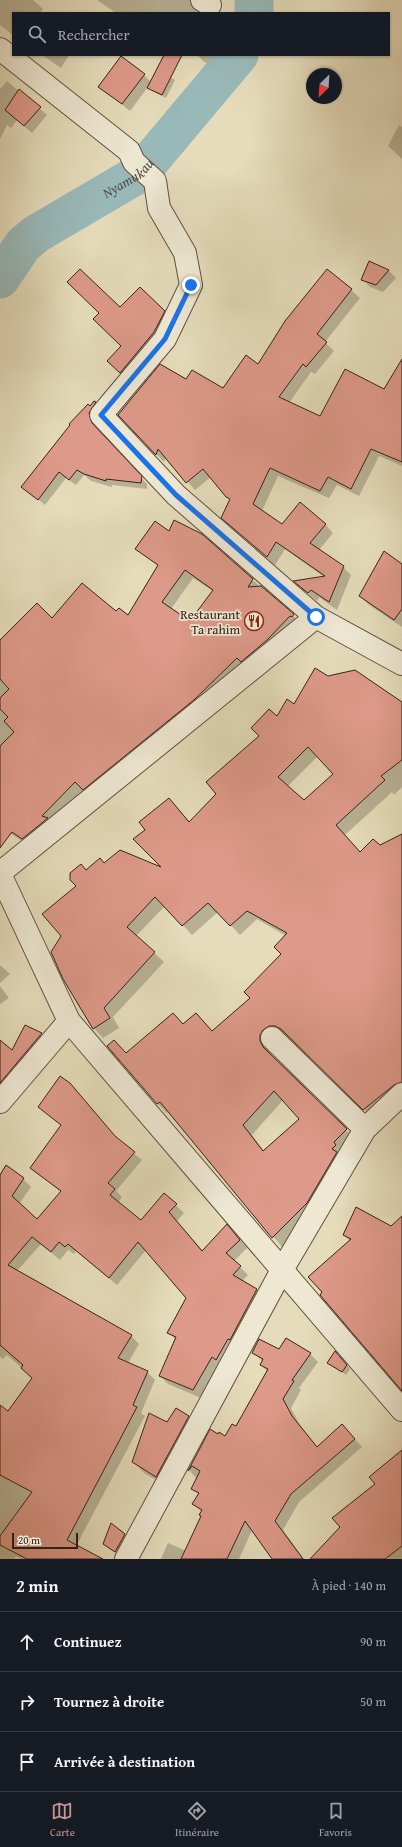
<!DOCTYPE html>
<html lang="fr">
<head>
<meta charset="utf-8">
<style>
  :root { --surface:#171b24; --page:#242831; --text:#f1f3f6; --muted:#9ea1a6; --line:#363941; --accent:#c59692 }
  body { margin:0; font-family:"Gentium Book Plus",serif; background:var(--page); color:var(--text) }
  .compass { position:absolute; left:306px; top:68px; width:36px; height:36px; border-radius:50%; background:var(--surface); box-shadow:0 1px 3px #0004; rotate:205deg }
  .scale { position:absolute; left:12px; bottom:10px; width:66px; box-sizing:border-box; padding-left:4px; border:2px solid #372219; border-top:0; font-size:11px; line-height:14px; white-space:nowrap; color:#372219; -webkit-text-stroke:3px #eee8d3; paint-order:stroke }
  .stop { position:absolute; width:12px; height:12px; margin:-9px; border:3px solid #1a73e8; border-radius:50%; background:#fff }
  .stop.end { background:#1a73e8; border-color:#fff; box-shadow:0 1px 4px #0008 }
  .list { margin:0; padding:0; list-style:none }
  h2 { display:flex; justify-content:space-between; align-items:center; height:52px; margin:0; padding:0 16px; font-size:17px }
  h2 small { font-size:13px; font-weight:400; color:var(--muted) }
  .list li { display:grid; grid-template-columns:26px 1fr auto; gap:12px; align-items:center; box-sizing:border-box; height:60px; padding:0 16px; border-top:1px solid var(--line) }
  .list b { display:block; font-size:15px; white-space:nowrap }
  .list em { font-size:13px; font-style:normal; color:var(--muted) }
  .icon { flex:none; width:22px; height:22px; fill:none; stroke:currentColor; stroke-width:2; stroke-linecap:round; stroke-linejoin:round }
  .map { position:relative; flex:none; width:402px; height:1559px; overflow:hidden }
  .search { position:absolute; background:var(--surface); box-shadow:0 1px 3px #0004; left:12px; right:12px; top:12px; height:44px; display:flex; align-items:center; gap:10px; box-sizing:border-box; padding:0 14px; border-radius:0px; color:var(--muted); font-size:15px }
  .sheet { height:232px; background:var(--surface) }
  nav { display:flex; justify-content:space-around; align-items:center; box-sizing:border-box; height:56px; border-top:1px solid var(--line); background:var(--surface); font-size:11px; color:var(--muted) }
  nav a { display:grid; justify-items:center; gap:2px }
  nav .on { color:var(--accent) }
  .map>svg:first-child { display:block }
  .shadow { fill:#0003; fill-rule:evenodd }
  .lines { fill:none; stroke-linecap:round; stroke-linejoin:round }
  .river { stroke:#99b9b9; stroke-width:39 }
  .building { fill:#dd9989; stroke:#372219; fill-rule:evenodd }
  .minor-casing { stroke:#625042; stroke-width:24 }
  .minor { stroke:#eee8d3; stroke-width:22 }
  .route { stroke:#1a73e8; stroke-width:5 }
  .labels { text-anchor:middle; stroke-width:3.5; stroke-linejoin:round; paint-order:stroke }
  .poi-label { font-size:13px; fill:#372219; stroke:#eee8d3; text-anchor:end }
  .water-label { font-size:14px; font-style:italic; fill:#544f49; stroke:#eee8d3 }
</style>
</head>
<body>
<div class="map">
<svg width="402" height="1559" viewBox="0 0 402 1559">
  <rect width="100%" height="100%" fill="#e5dcbb"/>
  <filter id="stains"><feTurbulence type="fractalNoise" baseFrequency=".005" numOctaves="4"/><feColorMatrix values="0 0 0 0 .2 0 0 0 0 .09 0 0 0 0 .02 0 0 0 .5 -.17"/></filter>
  <radialGradient id="worn" r=".72"><stop offset=".6" stop-color="#630" stop-opacity="0"/><stop offset="1" stop-color="#630" stop-opacity=".3"/></radialGradient>
  <path class="shadow" d="M 0,0 L 33,0 L 43,9 L 40,13 L 13,13 L 13,35 L 0,25 Z
    M 97,0 L 200,0 L 196,13 L 116,13 Z
    M 42,55 L 69,55 L 61,68 Z
    M 197,55 L 228,55 L 218,71 L 203,61 Z
    M 158,69 L 175,80 L 166,98 L 152,91 L 148,87 L 130,111 L 99,86 L 144,75 L 151,82 Z
    M 7,81 L 47,115 L 32,133 L 17,120 L 11,128 L 7,125 L 0,139 L 0,89 Z
    M 399,125 L 402,127 L 402,159 L 388,146 Z
    M 370,263 L 389,271 L 396,278 L 383,292 L 370,287 L 363,279 Z
    M 140,288 L 172,319 L 128,380 L 109,361 L 122,347 Z
    M 351,290 L 360,298 L 325,342 L 334,351 L 315,374 L 311,372 L 289,403 L 321,418 L 385,391 L 402,361 L 402,466 L 379,456 L 359,496 L 337,485 L 329,498 L 278,476 L 262,511 L 282,525 L 325,524 L 333,533 L 319,550 L 343,567 L 351,575 L 337,610 L 319,597 L 317,601 L 303,589 L 324,577 L 285,549 L 275,565 L 231,526 L 231,500 L 211,477 L 195,490 L 166,457 L 164,462 L 119,415 L 186,381 L 223,390 L 258,365 Z
    M 95,403 L 101,409 L 95,419 L 98,431 L 147,484 L 147,489 L 112,485 L 112,487 L 91,481 L 84,475 L 76,485 L 66,478 L 45,505 L 22,486 Z
    M 170,532 L 202,535 L 301,623 L 92,797 L 84,790 L 31,847 L 0,827 L 0,642 L 52,620 L 116,613 L 128,616 L 158,566 L 137,549 ZM 193,578 L 213,591 L 190,622 L 171,609 Z
    M 402,565 L 402,627 L 369,605 L 360,596 Z
    M 328,677 L 402,703 L 402,787 L 394,795 L 392,792 L 345,835 L 361,853 L 380,846 L 402,835 L 402,1096 L 373,1118 L 291,1038 L 286,1035 L 279,1035 L 269,1044 L 269,1051 L 272,1057 L 355,1139 L 316,1212 L 282,1247 L 169,1111 L 167,1113 L 158,1104 L 108,1046 L 126,1054 L 183,1024 L 196,1014 L 212,1031 L 251,998 L 282,954 L 286,936 L 257,919 L 240,935 L 218,912 L 192,935 L 165,906 L 136,936 L 164,962 L 113,1017 L 119,1028 L 103,1038 L 94,1028 L 62,936 L 77,887 L 81,865 L 87,871 L 104,864 L 165,870 L 147,830 L 169,799 L 190,822 L 218,794 L 260,736 L 277,718 ZM 318,756 L 334,774 L 304,802 L 287,787 ZM 283,1100 L 301,1119 L 264,1151 L 252,1135 Z
    M 0,965 L 10,974 L 0,983 Z
    M 0,986 L 9,998 L 0,1004 Z
    M 25,1026 L 41,1034 L 53,1046 L 20,1073 L 8,1061 Z
    M 39,1107 L 118,1141 L 142,1160 L 116,1191 L 122,1197 L 118,1203 L 141,1222 L 164,1194 L 184,1213 L 177,1221 L 203,1251 L 235,1234 L 247,1248 L 234,1261 L 248,1275 L 242,1281 L 257,1290 L 265,1298 L 201,1398 L 168,1384 L 160,1376 L 176,1340 L 168,1332 L 187,1298 L 146,1250 L 117,1285 L 76,1251 L 74,1254 L 68,1250 L 60,1260 L 41,1244 L 17,1271 L 131,1336 L 139,1344 L 128,1363 L 147,1372 L 155,1380 L 141,1413 L 145,1416 L 76,1546 L 101,1559 L 20,1559 L 16,1556 L 14,1559 L 0,1559 L 0,1407 L 9,1412 L 33,1378 L 7,1355 L 3,1359 L 0,1357 L 0,1177 L 23,1179 L 31,1187 L 19,1204 L 37,1220 L 61,1192 L 31,1168 L 62,1126 Z
    M 402,1218 L 402,1389 L 350,1241 L 344,1235 L 392,1227 Z
    M 286,1340 L 310,1354 L 318,1362 L 299,1388 L 301,1390 L 291,1408 L 300,1425 L 317,1447 L 350,1434 L 362,1447 L 299,1502 L 283,1530 L 304,1559 L 273,1559 L 252,1530 L 239,1559 L 161,1559 L 168,1543 L 186,1551 L 202,1516 L 202,1512 L 194,1504 L 199,1495 L 193,1489 L 197,1479 L 189,1470 L 211,1431 L 225,1437 L 237,1428 L 267,1371 L 261,1365 L 263,1362 L 253,1352 L 280,1351 Z
    M 339,1356 L 350,1369 L 346,1375 L 329,1363 Z
    M 188,1417 L 199,1428 L 168,1487 L 144,1473 L 133,1461 L 168,1423 Z
    M 402,1457 L 402,1559 L 312,1559 L 341,1527 L 376,1484 Z
    M 111,1525 L 128,1538 L 119,1555 L 108,1547 Z"/>
  <g class="lines">
    <g class="river">
      <path d="M 254,13 L 254,0"/>
      <path id="s1" d="M 0,279 L 23,245 L 36,234 L 140,173 L 239,55"/>
    </g>
  </g>
  <path class="building" d="M 164,55 L 182,55 L 162,95 L 147,88 Z
    M 121,56 L 145,74 L 122,104 L 98,87 Z
    M 19,89 L 41,107 L 24,126 L 5,110 Z
    M 369,261 L 389,270 L 376,285 L 361,280 Z
    M 80,269 L 120,307 L 140,287 L 165,311 L 154,332 L 120,373 L 107,361 L 121,346 L 93,319 L 99,313 L 67,282 Z
    M 327,269 L 352,289 L 317,334 L 327,342 L 306,367 L 303,364 L 279,397 L 320,416 L 345,369 L 384,389 L 402,359 L 402,462 L 371,449 L 351,489 L 328,477 L 320,491 L 270,468 L 253,504 L 282,524 L 300,502 L 326,524 L 310,543 L 344,566 L 329,602 L 311,590 L 308,593 L 293,581 L 325,576 L 276,542 L 267,557 L 221,518 L 230,499 L 226,497 L 203,469 L 186,483 L 158,449 L 156,455 L 118,415 L 160,364 L 186,379 L 192,370 L 223,388 L 246,355 L 258,364 L 285,321 Z
    M 94,401 L 96,402 L 89,413 L 92,423 L 142,476 L 141,483 L 106,479 L 106,481 L 84,474 L 77,470 L 69,480 L 59,472 L 38,500 L 21,487 L 70,425 L 69,424 L 88,404 L 90,406 Z
    M 174,520 L 202,534 L 253,579 L 248,587 L 261,586 L 294,614 L 292,617 L 290,616 L 267,640 L 241,662 L 237,658 L 195,699 L 83,790 L 75,782 L 42,816 L 48,818 L 22,839 L 12,832 L 0,848 L 0,746 L 14,732 L 4,721 L 8,717 L 0,709 L 0,698 L 9,689 L 0,679 L 0,640 L 37,603 L 52,618 L 82,583 L 116,611 L 119,608 L 128,615 L 158,565 L 135,549 L 155,521 L 169,531 ZM 185,570 L 213,590 L 190,621 L 162,602 Z
    M 384,551 L 402,564 L 402,609 L 394,620 L 359,596 Z
    M 315,668 L 328,676 L 355,670 L 402,702 L 402,760 L 381,776 L 385,780 L 336,825 L 360,852 L 373,839 L 380,845 L 402,834 L 402,1082 L 394,1085 L 363,1110 L 281,1029 L 275,1026 L 269,1026 L 263,1030 L 260,1035 L 260,1041 L 263,1047 L 347,1129 L 334,1142 L 336,1145 L 332,1149 L 337,1152 L 307,1203 L 272,1238 L 160,1102 L 157,1104 L 107,1046 L 114,1040 L 126,1053 L 173,1013 L 183,1024 L 196,1013 L 212,1031 L 250,998 L 244,992 L 281,954 L 274,947 L 287,933 L 247,911 L 230,926 L 208,903 L 182,926 L 155,897 L 127,927 L 155,952 L 104,1008 L 110,1018 L 93,1029 L 63,979 L 51,952 L 61,936 L 42,914 L 76,886 L 70,880 L 70,873 L 81,864 L 86,870 L 100,858 L 104,863 L 120,850 L 161,867 L 133,839 L 145,830 L 139,822 L 169,798 L 189,822 L 216,794 L 206,782 L 259,736 L 251,728 L 269,709 L 277,716 L 287,699 L 294,704 ZM 308,747 L 333,774 L 304,800 L 278,777 ZM 274,1091 L 299,1119 L 263,1151 L 243,1125 Z
    M 25,1025 L 42,1033 L 0,1083 L 0,1040 L 12,1050 Z
    M 60,1076 L 70,1083 L 115,1136 L 135,1152 L 108,1183 L 115,1189 L 110,1195 L 141,1220 L 164,1193 L 177,1204 L 169,1212 L 202,1251 L 227,1224 L 240,1240 L 226,1253 L 241,1266 L 233,1275 L 257,1289 L 230,1340 L 228,1339 L 216,1360 L 212,1357 L 193,1390 L 159,1376 L 176,1337 L 167,1333 L 186,1298 L 138,1242 L 109,1278 L 68,1244 L 65,1247 L 59,1242 L 51,1252 L 32,1237 L 8,1265 L 132,1335 L 118,1358 L 148,1371 L 133,1405 L 137,1407 L 67,1540 L 103,1559 L 27,1559 L 0,1545 L 0,1536 L 32,1492 L 0,1475 L 0,1405 L 8,1411 L 32,1378 L 21,1368 L 23,1365 L 0,1345 L 0,1175 L 6,1165 L 24,1178 L 12,1196 L 37,1219 L 61,1191 L 30,1168 L 61,1125 L 38,1107 Z
    M 356,1207 L 391,1226 L 402,1216 L 402,1391 L 320,1295 L 322,1292 L 308,1277 L 351,1239 L 343,1235 Z
    M 286,1338 L 311,1353 L 292,1380 L 294,1381 L 283,1399 L 292,1416 L 317,1447 L 342,1424 L 355,1439 L 291,1494 L 275,1521 L 303,1559 L 272,1559 L 245,1521 L 227,1559 L 181,1559 L 201,1516 L 199,1515 L 202,1510 L 192,1504 L 199,1493 L 191,1489 L 200,1471 L 192,1466 L 188,1471 L 210,1429 L 218,1434 L 219,1432 L 225,1436 L 232,1424 L 236,1426 L 268,1369 L 260,1365 L 263,1359 L 252,1353 L 259,1339 L 279,1349 Z
    M 335,1351 L 347,1365 L 342,1372 L 327,1363 Z
    M 176,1408 L 189,1416 L 156,1477 L 132,1462 L 149,1413 L 167,1422 Z
    M 402,1450 L 402,1546 L 385,1559 L 310,1559 L 340,1527 L 332,1518 L 375,1484 L 369,1477 Z
    M 111,1523 L 125,1534 L 115,1552 L 103,1544 Z"/>
  <g class="lines">
    <defs>
      <path id="minor" d="M 202,0 L 210,5
        M 0,49 L 129,151 L 134,162 L 155,181 L 159,208 L 185,253 L 191,285 L 165,339 L 101,415 L 176,495 L 316,617 L 402,664
        M 0,873 L 316,617
        M 0,874 L 69,1021 L 402,1410
        M 272,1038 L 365,1129
        M 0,1102 L 69,1021
        M 126,1559 L 282,1270 L 365,1129 L 402,1094"/>
    </defs>
    <use href="#minor" class="minor-casing"/>
    <use href="#minor" class="minor"/>
  </g>
  <g class="lines">
    <path class="route" d="M 191,285 L 165,339 L 101,415 L 176,495 L 316,617"/>
  </g>
  <defs>
    <symbol id="restaurant-ring" viewBox="-11 -11 22 22"><circle r="9.5" fill="#eee8d3" stroke="#8f2418" stroke-width="1.5"/><path d="M-5-6h1v4h1v-4h1v4h1v-4h1v5L-1.5 .5V6h-2V.5L-5-1ZM5-6V6H3V1.5H1.5Q1.5-4 5-6Z" fill="#8f2418"/></symbol>
  </defs>
  <g fill-rule="evenodd">
    <use href="#restaurant-ring" x="243" y="610" width="22" height="22"/>
  </g>
  <g class="labels">
    <g class="poi-label">
      <text x="240" y="619">Restaurant<tspan x="240" dy="15">Ta rahim</tspan></text>
    </g>
    <g class="water-label">
      <text dy="5" stroke="none"><textPath href="#s1" startOffset="166">Nyamukau</textPath></text>
    </g>
  </g>
  <rect width="100%" height="100%" filter="url(#stains)"/>
  <rect width="100%" height="100%" fill="url(#worn)"/>
</svg>
<svg class="compass" viewBox="-18 -18 36 36"><path d="M0-13l5 13h-10z" fill="#e53935"/><path d="M0 13l5-13h-10z" fill="#9ea1a6"/></svg>
<div class="scale">20 m</div>
<div class="stop" style="left:316px;top:617px"></div>
<div class="stop end" style="left:191px;top:285px"></div>
<div class="search"><svg class="icon" aria-label="search" viewBox="0 0 24 24"><circle cx="10" cy="10" r="6"/><path d="M15 15l6 6"/></svg>Rechercher</div>
</div>
<section class="sheet">
<h2>2 min<small>À pied · 140 m</small></h2>
<ul class="list">
<li><svg class="icon" aria-label="ahead" viewBox="0 0 24 24"><path d="M12 20V5M6 11l6-6 6 6"/></svg><div><b>Continuez</b></div><em>90 m</em></li>
<li><svg class="icon" aria-label="right" viewBox="0 0 24 24"><path d="M7 20v-9h11M14 6l5 5-5 5"/></svg><div><b>Tournez à droite</b></div><em>50 m</em></li>
<li><svg class="icon" aria-label="arrive" viewBox="0 0 24 24"><path d="M6 21V4h12l-3 4 3 4H6"/></svg><div><b>Arrivée à destination</b></div></li>
</ul>
</section>
<nav>
<a class="on"><svg class="icon" aria-label="map" viewBox="0 0 24 24"><path d="M3 6l6-2 6 2 6-2v14l-6 2-6-2-6 2zM9 4v14M15 6v14"/></svg>Carte</a>
<a><svg class="icon" aria-label="directions" viewBox="0 0 24 24"><path d="M12 3l9 9-9 9-9-9zM9 14v-3h6M13 9l2 2-2 2"/></svg>Itinéraire</a>
<a><svg class="icon" aria-label="saved" viewBox="0 0 24 24"><path d="M7 4h10v16l-5-4-5 4z"/></svg>Favoris</a>
</nav>
</body>
</html>
